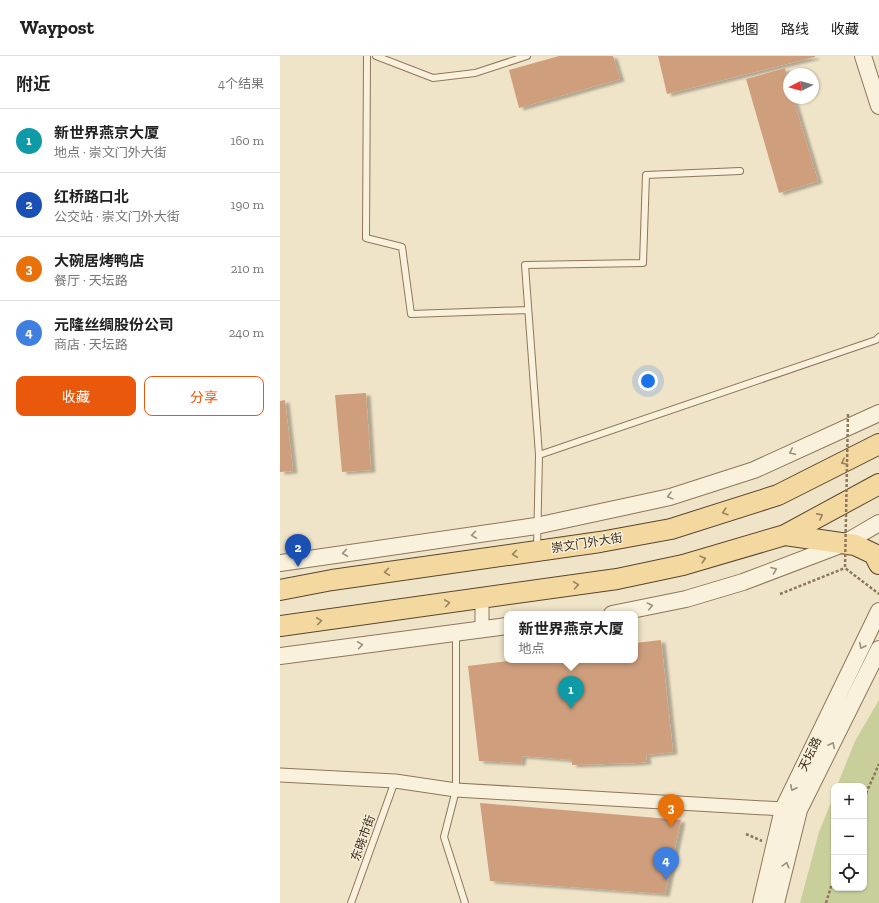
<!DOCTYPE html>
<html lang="zh">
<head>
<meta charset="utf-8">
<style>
  :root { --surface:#fff; --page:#f2f2f2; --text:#222; --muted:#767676; --line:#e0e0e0; --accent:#ea580c }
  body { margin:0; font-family:"Zilla Slab","Noto Sans SC",serif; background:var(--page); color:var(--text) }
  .controls { position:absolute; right:12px; bottom:12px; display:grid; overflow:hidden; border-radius:8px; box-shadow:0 1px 3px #0004 }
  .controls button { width:36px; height:36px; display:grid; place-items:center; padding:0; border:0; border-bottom:1px solid var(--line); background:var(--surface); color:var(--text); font:20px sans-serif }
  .compass { position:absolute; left:503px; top:12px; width:36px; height:36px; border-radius:50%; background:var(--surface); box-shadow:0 1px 3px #0004; rotate:264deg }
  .you { position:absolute; left:368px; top:325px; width:14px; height:14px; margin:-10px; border:3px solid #fff; border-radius:50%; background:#1a73e8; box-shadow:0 0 0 6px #1a73e833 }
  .badge { display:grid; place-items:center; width:26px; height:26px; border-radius:50%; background:var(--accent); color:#fff; font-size:13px; font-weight:700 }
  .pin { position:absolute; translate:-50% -33px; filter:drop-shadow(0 1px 2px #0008) }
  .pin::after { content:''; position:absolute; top:21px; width:14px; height:12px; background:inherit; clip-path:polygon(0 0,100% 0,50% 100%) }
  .popup { position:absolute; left:224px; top:555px; width:134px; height:52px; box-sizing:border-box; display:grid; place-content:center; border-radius:8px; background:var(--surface); filter:drop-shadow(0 1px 3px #0005); font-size:13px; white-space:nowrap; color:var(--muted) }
  .popup b { font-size:15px; color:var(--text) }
  .popup::after { content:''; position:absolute; left:50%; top:100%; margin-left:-8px; border:8px solid transparent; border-top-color:var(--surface) }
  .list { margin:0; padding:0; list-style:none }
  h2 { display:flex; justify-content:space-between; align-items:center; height:52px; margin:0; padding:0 16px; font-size:17px }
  h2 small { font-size:13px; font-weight:400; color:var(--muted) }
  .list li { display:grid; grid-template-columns:26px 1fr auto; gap:12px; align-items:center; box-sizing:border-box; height:64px; padding:0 16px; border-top:1px solid var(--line) }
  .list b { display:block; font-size:15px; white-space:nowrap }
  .list p { margin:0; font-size:13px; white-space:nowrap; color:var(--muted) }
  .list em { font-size:13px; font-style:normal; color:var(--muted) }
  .actions { display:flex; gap:8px; padding:12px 16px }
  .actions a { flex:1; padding:9px 0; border:1px solid var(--accent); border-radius:8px; text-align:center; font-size:14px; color:var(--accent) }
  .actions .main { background:var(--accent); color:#fff }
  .icon { flex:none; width:22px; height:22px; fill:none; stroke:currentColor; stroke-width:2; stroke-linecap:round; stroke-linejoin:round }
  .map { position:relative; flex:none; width:599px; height:847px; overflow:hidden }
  header { display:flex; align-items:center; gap:24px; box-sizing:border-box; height:56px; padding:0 20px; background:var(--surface); border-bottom:1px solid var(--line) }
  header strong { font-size:19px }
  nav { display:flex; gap:22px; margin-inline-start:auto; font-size:14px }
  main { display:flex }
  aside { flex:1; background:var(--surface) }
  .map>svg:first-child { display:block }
  .green { fill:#c9cf9b }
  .building { fill:#cf9f7d; filter:url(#shadow) }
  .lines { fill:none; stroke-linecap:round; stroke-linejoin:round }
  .service-casing { stroke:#8d765c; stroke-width:8 }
  .minor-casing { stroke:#8d765c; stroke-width:15 }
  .tertiary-casing { stroke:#8d765c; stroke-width:18 }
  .primary-casing { stroke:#5b4430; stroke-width:22 }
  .path { stroke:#8d765c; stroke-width:2.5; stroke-dasharray:3 2; stroke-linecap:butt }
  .service { stroke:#faf1dc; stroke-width:6 }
  .minor { stroke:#faf1dc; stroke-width:13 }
  .tertiary { stroke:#faf1dc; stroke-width:16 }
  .primary { stroke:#f3d9a0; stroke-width:20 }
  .path-bridge { stroke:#8d765c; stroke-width:2.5; stroke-dasharray:3 2; stroke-linecap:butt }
  .oneway { stroke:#9c907e }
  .oneway2 { stroke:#988460 }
  .labels { text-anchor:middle; stroke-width:3; stroke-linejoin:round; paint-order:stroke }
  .street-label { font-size:12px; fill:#3d2e20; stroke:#f7eed8 }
</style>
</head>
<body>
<header>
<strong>Waypost</strong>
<nav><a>地图</a><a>路线</a><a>收藏</a></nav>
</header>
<main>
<aside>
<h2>附近<small>4个结果</small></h2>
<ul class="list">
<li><span class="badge" style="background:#0f9aa8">1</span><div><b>新世界燕京大厦</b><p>地点 · 崇文门外大街</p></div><em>160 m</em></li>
<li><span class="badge" style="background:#1a4fb4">2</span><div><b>红桥路口北</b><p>公交站 · 崇文门外大街</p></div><em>190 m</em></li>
<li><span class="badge" style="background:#e8710a">3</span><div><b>大碗居烤鸭店</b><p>餐厅 · 天坛路</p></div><em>210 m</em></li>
<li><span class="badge" style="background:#3f7fe0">4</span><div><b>元隆丝绸股份公司</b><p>商店 · 天坛路</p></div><em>240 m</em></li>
</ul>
<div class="actions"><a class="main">收藏</a><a>分享</a></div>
</aside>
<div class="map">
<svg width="599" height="847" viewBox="0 0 599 847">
  <defs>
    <filter id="shadow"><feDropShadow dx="4.5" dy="2.5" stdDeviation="1" flood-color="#0004"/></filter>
  </defs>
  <rect width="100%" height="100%" fill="#f0e4c8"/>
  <path class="green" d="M 599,644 L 599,847 L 520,847 L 539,776 L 554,739 L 554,832 L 584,832 L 584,730 L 557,730 L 575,685 Z"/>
  <path class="building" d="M 279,0 L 333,0 L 340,23 L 239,52 L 229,14 Z
    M 378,0 L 535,0 L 535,1 L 387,38 Z
    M 505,12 L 509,27 L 509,42 L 513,42 L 538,125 L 499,137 L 466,23 Z
    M 86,337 L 91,414 L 62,416 L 55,339 Z
    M 5,344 L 13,415 L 0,416 L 0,345 Z
    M 381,584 L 393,696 L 366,699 L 367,706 L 356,707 L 292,709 L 292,704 L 242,700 L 241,707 L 199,705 L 188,610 L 235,604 L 355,604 L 355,587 Z
    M 200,747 L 401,764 L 385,838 L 210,825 Z"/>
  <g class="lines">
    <defs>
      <path id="service" d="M 87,0 L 86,182 L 122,191 L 131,258 L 248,254
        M 96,0 L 153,22 L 195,17 L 247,0
        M 259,399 L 245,209 L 363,207 L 366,119 L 460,115
        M 257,493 L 259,399 L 596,284 L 599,281
        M 176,578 L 176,734 L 164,781 L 185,847
        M 71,847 L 115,725"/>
      <path id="minor" d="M 202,573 L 202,542
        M 0,719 L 115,725 L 176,734 L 503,753"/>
      <path id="tertiary" d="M 583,0 L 599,50
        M 0,507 L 256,470 L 390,441 L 474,414 L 599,357
        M 332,558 L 406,543 L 463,526 L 563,488 L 599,467
        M 0,600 L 227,570
        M 481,847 L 503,753 L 599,555
        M 496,847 L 519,754 L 599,593"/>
      <path id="primary" d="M 505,479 L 575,489 L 594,498 L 599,508
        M 0,534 L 52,524 L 320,486 L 391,473 L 498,439 L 599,388
        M 0,570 L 337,523 L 403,509 L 505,479 L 599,428"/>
    </defs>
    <use href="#service" class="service-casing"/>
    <use href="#minor" class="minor-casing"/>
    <use href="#tertiary" class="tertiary-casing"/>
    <use href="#primary" class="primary-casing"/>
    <path class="path" d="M 500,538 L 565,512
      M 584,742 L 599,708
      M 466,778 L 482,785
      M 546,847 L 554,821"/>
    <use href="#service" class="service"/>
    <use href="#minor" class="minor"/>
    <use href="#tertiary" class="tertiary"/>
    <use href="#primary" class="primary"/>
    <path class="path-bridge" d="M 568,358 L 565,512 L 599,538"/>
  </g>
  <defs><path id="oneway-chevron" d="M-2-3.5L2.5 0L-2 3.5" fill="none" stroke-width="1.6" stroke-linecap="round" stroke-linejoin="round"/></defs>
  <g class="oneway">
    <use href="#oneway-chevron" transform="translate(512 396) rotate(155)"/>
    <use href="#oneway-chevron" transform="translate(390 440) rotate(165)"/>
    <use href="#oneway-chevron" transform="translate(194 479) rotate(172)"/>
    <use href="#oneway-chevron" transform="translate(65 497) rotate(172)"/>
    <use href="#oneway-chevron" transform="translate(494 514) rotate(-21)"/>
    <use href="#oneway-chevron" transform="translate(370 550) rotate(-12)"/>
    <use href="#oneway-chevron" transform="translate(80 589) rotate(-8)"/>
    <use href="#oneway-chevron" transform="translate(582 590) rotate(116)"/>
    <use href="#oneway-chevron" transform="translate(552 689) rotate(-64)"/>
    <use href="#oneway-chevron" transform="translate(513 732) rotate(116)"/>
    <use href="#oneway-chevron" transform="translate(506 809) rotate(-75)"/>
  </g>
  <g class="oneway2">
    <use href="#oneway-chevron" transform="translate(564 406) rotate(153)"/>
    <use href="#oneway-chevron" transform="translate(445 456) rotate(163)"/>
    <use href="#oneway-chevron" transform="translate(540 460) rotate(-28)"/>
    <use href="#oneway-chevron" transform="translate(235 498) rotate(172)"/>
    <use href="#oneway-chevron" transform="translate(423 503) rotate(-16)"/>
    <use href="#oneway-chevron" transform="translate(107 516) rotate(172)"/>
    <use href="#oneway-chevron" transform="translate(296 529) rotate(-8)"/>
    <use href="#oneway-chevron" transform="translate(167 547) rotate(-8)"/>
    <use href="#oneway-chevron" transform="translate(39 565) rotate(-8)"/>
  </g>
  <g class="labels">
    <g class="street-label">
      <text transform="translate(307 487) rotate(-9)" y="4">崇文门外大街</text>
      <text transform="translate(530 698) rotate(-64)" y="4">天坛路</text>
      <text transform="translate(83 782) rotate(-70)" y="4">东晓市街</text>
    </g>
  </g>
</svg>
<div class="controls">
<button>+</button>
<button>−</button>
<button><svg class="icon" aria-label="locate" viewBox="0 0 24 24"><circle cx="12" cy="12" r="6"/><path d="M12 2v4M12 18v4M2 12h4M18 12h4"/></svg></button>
</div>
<svg class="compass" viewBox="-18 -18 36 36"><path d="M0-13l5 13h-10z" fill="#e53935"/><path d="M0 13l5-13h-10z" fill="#767676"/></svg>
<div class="you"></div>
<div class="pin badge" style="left:291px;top:653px;background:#0f9aa8">1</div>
<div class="popup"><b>新世界燕京大厦</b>地点</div>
<div class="pin badge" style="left:18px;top:511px;background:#1a4fb4">2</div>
<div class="pin badge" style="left:391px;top:771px;background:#e8710a">3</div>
<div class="pin badge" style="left:386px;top:824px;background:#3f7fe0">4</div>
</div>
</main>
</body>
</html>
